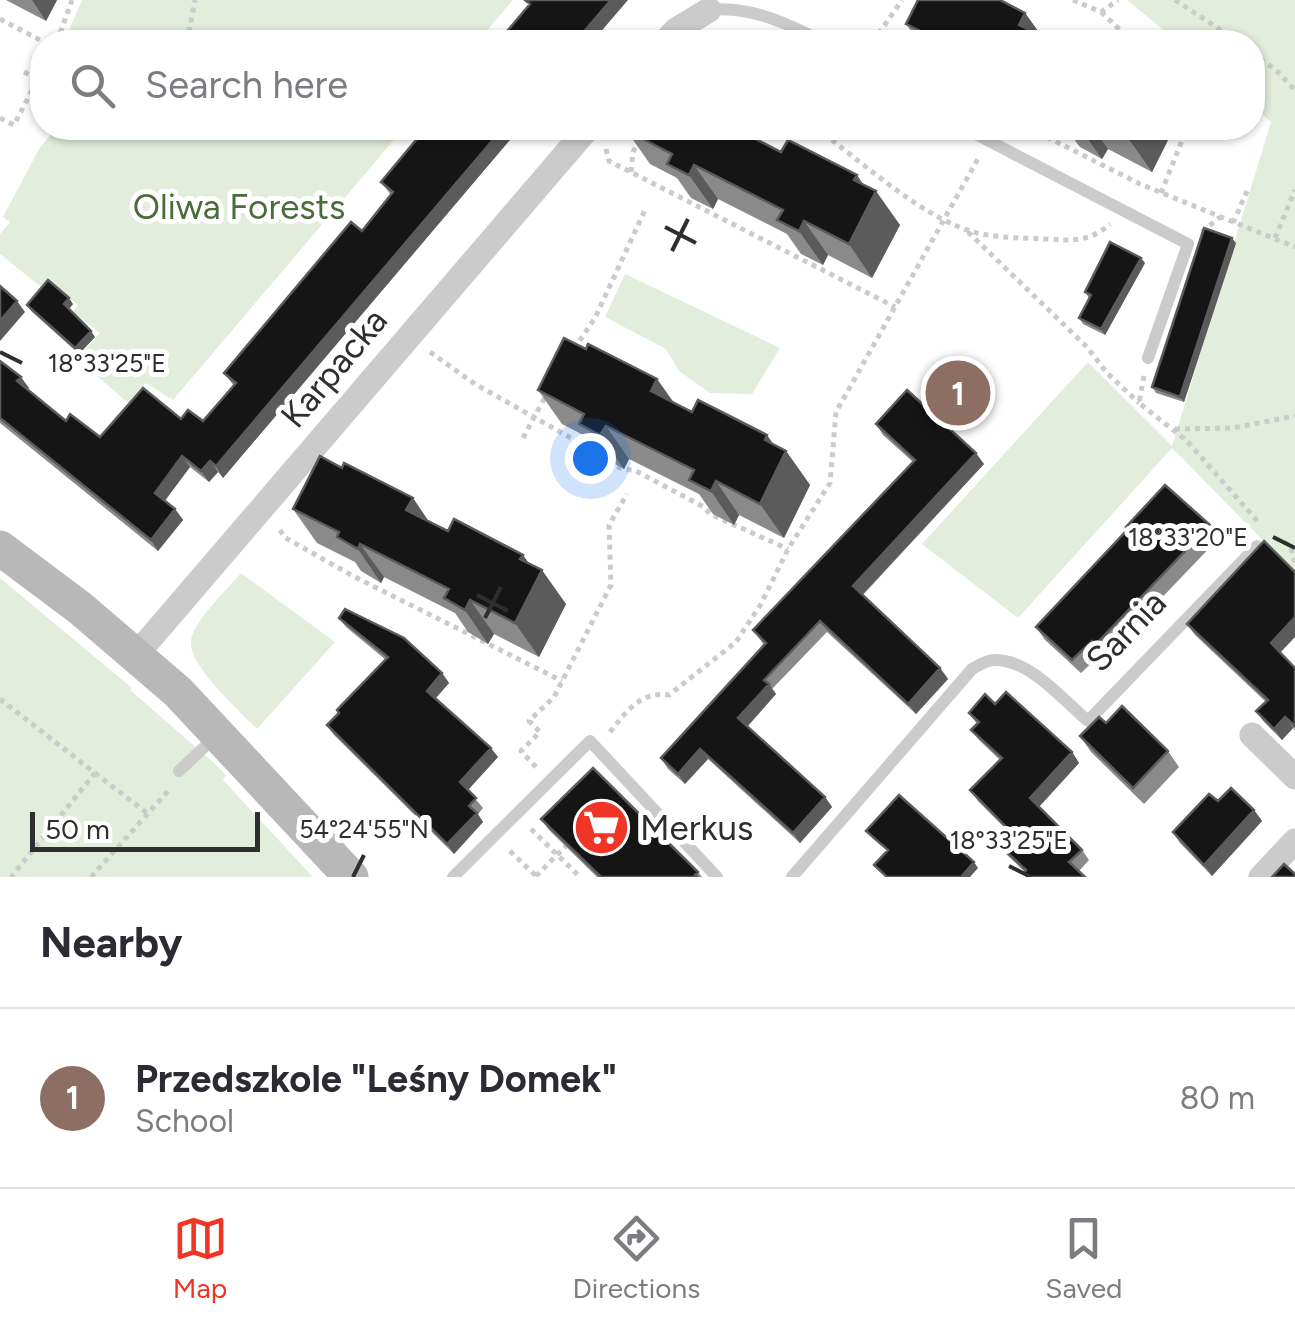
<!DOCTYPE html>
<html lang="en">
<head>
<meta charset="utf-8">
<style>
  :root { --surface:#fff; --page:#f2f2f3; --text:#2b2b33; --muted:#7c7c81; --line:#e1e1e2; --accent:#f03526 }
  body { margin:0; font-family:Figtree,sans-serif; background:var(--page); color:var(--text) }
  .scale { position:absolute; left:30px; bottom:25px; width:230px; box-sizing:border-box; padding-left:10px; border:5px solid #2e2e2e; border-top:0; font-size:28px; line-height:35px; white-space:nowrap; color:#2e2e2e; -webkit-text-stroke:8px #fff; paint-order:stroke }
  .you { position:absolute; left:590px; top:458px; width:35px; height:35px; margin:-25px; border:8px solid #fff; border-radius:50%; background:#1a73e8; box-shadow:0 0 0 15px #1a73e833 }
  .badge { display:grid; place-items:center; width:65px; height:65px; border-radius:50%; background:var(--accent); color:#fff; font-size:32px; font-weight:700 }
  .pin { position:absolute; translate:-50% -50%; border:5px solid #fff; box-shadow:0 2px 10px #0006 }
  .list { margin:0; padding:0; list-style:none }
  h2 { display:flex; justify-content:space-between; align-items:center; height:130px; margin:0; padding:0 40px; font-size:42px }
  h2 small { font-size:32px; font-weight:400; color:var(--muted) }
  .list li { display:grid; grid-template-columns:65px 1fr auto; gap:30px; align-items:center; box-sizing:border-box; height:180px; padding:0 40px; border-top:2px solid var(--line) }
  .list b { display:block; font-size:38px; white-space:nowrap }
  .list p { margin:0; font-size:32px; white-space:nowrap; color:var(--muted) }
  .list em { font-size:32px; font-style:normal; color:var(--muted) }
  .icon { flex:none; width:55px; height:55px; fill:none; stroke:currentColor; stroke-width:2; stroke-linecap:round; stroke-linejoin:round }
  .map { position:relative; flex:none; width:1295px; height:877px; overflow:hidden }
  .search { position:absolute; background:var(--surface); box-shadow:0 2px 8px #0004; left:30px; right:30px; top:30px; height:110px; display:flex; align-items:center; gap:25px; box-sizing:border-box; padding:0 35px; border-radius:40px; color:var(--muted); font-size:38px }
  .sheet { height:310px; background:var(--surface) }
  nav { display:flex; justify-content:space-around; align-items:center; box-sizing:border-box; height:140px; border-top:2px solid var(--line); background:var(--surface); font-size:28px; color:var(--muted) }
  nav a { display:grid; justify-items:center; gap:5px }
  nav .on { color:var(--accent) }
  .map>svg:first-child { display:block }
  .green { fill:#e2eddb }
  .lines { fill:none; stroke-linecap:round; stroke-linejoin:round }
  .path { stroke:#cbcbcb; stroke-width:5; stroke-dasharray:5 5; stroke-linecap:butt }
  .lane { stroke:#cbcbcb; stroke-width:12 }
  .street { stroke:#cbcbcb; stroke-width:25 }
  .secondary { stroke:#b8b8b8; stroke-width:35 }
  .wall { fill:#8a8a8a }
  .shaded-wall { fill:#5b5b5b }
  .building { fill:#151515; stroke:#5b5b5b; stroke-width:2.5 }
  .ticks { fill:none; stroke:#2e2e2e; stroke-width:4 }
  .labels { text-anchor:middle; stroke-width:10; stroke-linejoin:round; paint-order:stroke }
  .park-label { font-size:35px; fill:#496d39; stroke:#fff }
  .street-label { font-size:35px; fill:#2e2e2e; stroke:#fff }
  .poi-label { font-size:35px; fill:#2e2e2e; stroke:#fff; text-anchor:start }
  .ticks-label { font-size:25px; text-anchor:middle; fill:#2e2e2e; stroke:#fff; stroke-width:10; stroke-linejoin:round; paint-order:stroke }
</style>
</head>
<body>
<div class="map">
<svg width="1295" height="877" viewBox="0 0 1295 877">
  <rect width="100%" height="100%" fill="#fff"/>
  <path class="green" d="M 82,0 L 513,0 L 477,42 L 64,42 Z
    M 1127,0 L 1295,0 L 1295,573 L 1172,448 L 1018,618 L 922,544 L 1088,362 L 1172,446 L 1271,122 L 1253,106 L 1252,42 L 1178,42 Z
    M 57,128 L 404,128 L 173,400 L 146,383 L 128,403 L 77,358 L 100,333 L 73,312 L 78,305 L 51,284 L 45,290 L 0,254 L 0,234 L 10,222 L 3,217 L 40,147 Z
    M 625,274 L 780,348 L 752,394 L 710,393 L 679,371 L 666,349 L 605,317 Z
    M 241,573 L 335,642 L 257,729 C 241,712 189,666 191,642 C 192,622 228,589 241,573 Z
    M 0,578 L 132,688 L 130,690 L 214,763 L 226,775 L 223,780 L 313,877 L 0,877 Z"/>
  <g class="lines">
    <path class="path" d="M 1073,0 L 1101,12 L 1118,0
      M 1175,0 L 1239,42
      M 1101,12 L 1133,42
      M 0,19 L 44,42
      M 57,42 L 72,0
      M 187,42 L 195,0
      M 873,42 L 902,0
      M 1252,53 L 1276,70 L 1295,90
      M 24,72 L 38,79
      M 0,118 L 14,125 L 42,71
      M 816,128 C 860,160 924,220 977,233 C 999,238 1023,238 1046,239 C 1072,241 1090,242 1110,224
      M 1029,128 L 1140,184 L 1295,247
      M 606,149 L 609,161 L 895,307
      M 631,172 L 633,152 L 639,141
      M 1161,193 L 1187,128
      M 1233,223 L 1248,189
      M 968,232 L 1087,347 L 1107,373 L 1139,403
      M 1202,232 L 1220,217
      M 1275,238 L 1295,190
      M 574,349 L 595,318 L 645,210
      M 430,352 L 475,384 L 594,451 C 603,463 620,470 634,470 L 704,507 L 710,514 L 788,549
      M 1144,376 L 1139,403 L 1187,441 L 1260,524
      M 1175,429 L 1233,428 L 1295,416
      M 523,438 L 545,397
      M 280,530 L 284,537 L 353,576 L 562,681
      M 1275,538 L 1290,545 L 1295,562
      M 0,699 L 95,773 L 11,877
      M 610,732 C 626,712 640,691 669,695 L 736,642 L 761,604 L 788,549 L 830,483 L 836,412 L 979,157
      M 536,767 L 521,751 L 540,732 L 529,721 L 554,697 L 611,585 L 609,525 L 627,494
      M 95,773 L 147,813
      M 531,829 L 580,877
      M 510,851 L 537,877
      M 536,876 L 566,846
      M 91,877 L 169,790"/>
    <path class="lane" d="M 709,10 C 749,5 789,24 823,42
      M 964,128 L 1188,244 L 1148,358
      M 179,771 L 217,735
      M 453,877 L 590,741 L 717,877
      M 792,877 L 972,669 C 979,665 987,660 994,660 C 1030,659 1063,700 1088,721 L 1257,546"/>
    <path class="street" d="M 665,42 L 676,30 L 709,10
      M 136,655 L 588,128
      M 1252,735 L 1295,777
      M 1261,877 L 1295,841"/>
    <path class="secondary" d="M 0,548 L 80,608 L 178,692 L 351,877"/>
  </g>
  <path class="wall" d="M 6,0 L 57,0 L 46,21 Z
    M 1025,13 L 1042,37 L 1053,42 L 919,42 L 906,24 Z
    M 426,128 L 520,128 L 223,478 L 218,472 L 209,482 L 190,467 L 165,501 L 175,509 L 183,520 L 158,551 L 0,423 L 0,361 L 29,388 L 27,390 L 66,421 L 100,437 L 181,419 L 203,421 L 234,386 L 224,373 L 362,231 L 391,195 L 381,182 Z
    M 628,128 L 752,128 L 763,143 L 781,152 L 863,185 L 900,225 L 872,278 L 828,255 L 823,265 L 801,254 L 787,234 L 718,199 L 713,209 L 691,198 L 677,178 L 650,164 L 626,130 Z
    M 1065,128 L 1174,128 L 1152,172 L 1108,149 L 1102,159 L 1080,147 Z
    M 1236,243 L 1184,402 L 1156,393 L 1152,387 Z
    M 1145,263 L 1105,335 L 1083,324 L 1079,318 L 1089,298 L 1085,292 Z
    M 73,304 L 69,309 L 95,337 L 79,354 L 31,311 L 27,305 Z
    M 586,349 L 657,379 L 674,403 L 692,412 L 786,451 L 810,485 L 784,538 L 739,515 L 734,525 L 713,514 L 699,494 L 629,459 L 624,469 L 603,458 L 589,438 L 562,424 L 538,390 Z
    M 876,424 L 984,464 L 863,595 L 940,668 L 948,679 L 916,714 L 827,632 L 772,689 L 776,694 L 747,727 L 825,797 L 832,807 L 800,843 L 708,759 L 685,784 L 668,769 L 661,758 L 764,645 L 753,630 L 913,462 L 883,435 Z
    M 293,509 L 429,522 L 448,531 L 529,564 L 566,604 L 539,657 L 494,634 L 488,644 L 468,632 L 455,613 L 384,577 L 381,583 L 361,571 L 355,562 L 317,543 Z
    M 1210,525 L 1219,538 L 1104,658 L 1101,654 L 1081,673 L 1045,640 L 1036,627 Z
    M 339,618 L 442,673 L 449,683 L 436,698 L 498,757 L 468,790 L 483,808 L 478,814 L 483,822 L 454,854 L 334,735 L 327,725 L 386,660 L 346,627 Z
    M 1187,624 L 1280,653 L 1295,668 L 1295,730 L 1293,728 L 1282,740 L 1264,722 L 1256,711 L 1266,702 L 1195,635 Z
    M 995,704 L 1072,752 L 1079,763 L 1039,807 L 1082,850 L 1089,860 L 1079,871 L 1085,877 L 1027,877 L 1025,872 L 1005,853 L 997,843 L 1008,831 L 978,801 L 970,790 L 1000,760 L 979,740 L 971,730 L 977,724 L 969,713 Z
    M 1106,723 L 1168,751 L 1179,767 L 1144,804 L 1091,752 L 1080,736 Z
    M 1218,801 L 1254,810 L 1262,821 L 1212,876 L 1180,843 L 1173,832 Z
    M 541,819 L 698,872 L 702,877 L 597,877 L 549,830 Z"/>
  <path class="shaded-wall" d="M 32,0 L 57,0 L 46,21 Z
    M 611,0 L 628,0 L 592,42 L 575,42 Z
    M 1025,13 L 1046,42 L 1019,25 Z
    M 503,128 L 520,128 L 223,478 L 216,466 Z
    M 742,128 L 752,128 L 770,153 L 740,131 Z
    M 1080,128 L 1093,128 L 1108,149 L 1102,159 Z
    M 1134,128 L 1174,128 L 1152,172 L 1128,138 Z
    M 694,165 L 718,199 L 713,209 L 689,175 Z
    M 857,175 L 872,198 L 876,191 L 900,225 L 872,278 L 849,244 L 854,180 Z
    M 804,221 L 828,255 L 823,265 L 799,231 Z
    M 1232,238 L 1236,243 L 1184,402 L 1180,397 Z
    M 1141,258 L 1145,263 L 1105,335 L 1101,329 Z
    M 69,298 L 73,304 L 68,310 L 64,304 Z
    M 17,301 L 25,312 L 0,341 L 0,321 Z
    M 91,331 L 95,337 L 79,354 L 75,348 Z
    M 21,377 L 29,388 L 25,392 L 17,381 Z
    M 657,379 L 681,413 L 651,391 Z
    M 606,426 L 629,459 L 624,469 L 600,435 Z
    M 767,435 L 783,458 L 786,451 L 810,485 L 784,538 L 760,504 L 765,440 Z
    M 976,453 L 984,464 L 861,596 L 853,586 Z
    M 182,456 L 190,467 L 162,504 L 155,493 Z
    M 210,461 L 218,472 L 209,482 L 201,471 Z
    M 716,481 L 739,515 L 734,525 L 711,491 Z
    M 413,498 L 436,532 L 406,510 Z
    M 175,509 L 183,520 L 158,551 L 151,540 Z
    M 360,544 L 384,577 L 381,583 L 358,549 Z
    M 523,555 L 539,577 L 542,570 L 566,604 L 539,657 L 515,623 L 520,559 Z
    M 470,600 L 494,634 L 488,644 L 465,610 Z
    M 1295,617 L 1295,637 L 1279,654 L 1271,643 Z
    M 940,668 L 948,679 L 916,714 L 908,704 Z
    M 442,673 L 449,683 L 434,700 L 427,691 Z
    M 769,684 L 776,694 L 745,729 L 738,718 Z
    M 1285,717 L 1293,728 L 1282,740 L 1274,729 Z
    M 491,748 L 498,757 L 467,791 L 460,782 Z
    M 700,749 L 708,759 L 685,784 L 678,774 Z
    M 1072,752 L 1079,763 L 1037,809 L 1030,798 Z
    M 825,797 L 832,807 L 800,843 L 793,833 Z
    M 1254,810 L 1262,821 L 1212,876 L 1204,865 Z
    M 477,813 L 483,822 L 454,854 L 447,844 Z
    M 974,862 L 978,868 L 970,877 L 961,877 Z"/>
  <path class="building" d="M 525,0 L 611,0 L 575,42 L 498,42 L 530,4 Z
    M 918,0 L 1000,0 L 1025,13 L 1019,25 L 1053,42 L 943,42 L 906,24 Z
    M 1067,34 L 1083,42 L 1063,42 Z
    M 426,128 L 503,128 L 216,466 L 210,461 L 201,471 L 182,456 L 155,493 L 175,509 L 151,540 L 0,418 L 0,361 L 21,377 L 17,381 L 66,421 L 70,414 L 100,437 L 143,388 L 181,419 L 188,410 L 203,421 L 236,383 L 224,373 L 351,222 L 362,231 L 393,192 L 381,182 Z
    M 628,128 L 742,128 L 740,131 L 781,152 L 788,140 L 857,175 L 854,180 L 876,191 L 849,244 L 804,221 L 799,231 L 777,220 L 783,210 L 694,165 L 689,175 L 667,164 L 672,154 L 626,130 Z
    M 1108,128 L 1134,128 L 1128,138 Z
    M 1204,228 L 1232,238 L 1180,397 L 1152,387 Z
    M 1110,242 L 1141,258 L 1101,329 L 1079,318 L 1091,295 L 1085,292 Z
    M 48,280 L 69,298 L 64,304 L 91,331 L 75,348 L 27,305 Z
    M 0,286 L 17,301 L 0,321 Z
    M 564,338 L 586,349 L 588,344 L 657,379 L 651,391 L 692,412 L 698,400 L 767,435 L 765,440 L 786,451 L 760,504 L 716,481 L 711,491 L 689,480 L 694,470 L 606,426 L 600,435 L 579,424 L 584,414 L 538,390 Z
    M 907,390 L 976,453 L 853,586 L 940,668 L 908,704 L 820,621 L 764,680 L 769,684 L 738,718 L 825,797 L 793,833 L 700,749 L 678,774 L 661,758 L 766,643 L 753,630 L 915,460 L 876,424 Z
    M 320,456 L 342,468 L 344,463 L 413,498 L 406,510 L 448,531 L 454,519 L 523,555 L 520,559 L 542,570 L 515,623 L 470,600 L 465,610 L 444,598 L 449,589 L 360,544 L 358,549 L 337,537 L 339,532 L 293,509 Z
    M 1165,485 L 1210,525 L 1095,645 L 1092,641 L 1072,660 L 1036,627 L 1128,529 L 1126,527 Z
    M 1264,541 L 1295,572 L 1295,617 L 1271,643 L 1295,668 L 1295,726 L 1285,717 L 1274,729 L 1256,711 L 1268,700 L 1187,624 Z
    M 345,609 L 404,638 L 442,673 L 427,691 L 491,748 L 460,782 L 476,798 L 469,806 L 477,813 L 447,844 L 327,725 L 339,713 L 337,710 L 388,657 L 339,618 Z
    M 1006,692 L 1072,752 L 1030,798 L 1082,850 L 1069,862 L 1085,877 L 1029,877 L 1024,873 L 1026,870 L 997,843 L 1009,830 L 970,790 L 1002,758 L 971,730 L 979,722 L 969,713 L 985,694 L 995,704 Z
    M 1122,706 L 1168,751 L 1133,788 L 1080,736 L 1099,717 L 1106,723 Z
    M 593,768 L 698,872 L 695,875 L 697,877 L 601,877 L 541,819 Z
    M 1231,788 L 1254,810 L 1204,865 L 1173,832 L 1209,794 L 1218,801 Z
    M 899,795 L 974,862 L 961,877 L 887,877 L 874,865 L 888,850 L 866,831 Z
    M 1284,864 L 1295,874 L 1295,877 L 1272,877 Z"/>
  <path class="ticks" d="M 665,227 L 696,243M 672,251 L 688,219M 0,352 L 22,363M 1273,537 L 1295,548M 477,595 L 508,611M 485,618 L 501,587M 1009,866 L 1031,877M 353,877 L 364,855"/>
  <defs>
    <symbol id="supermarket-disc" viewBox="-11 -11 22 22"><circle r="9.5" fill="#f03526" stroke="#fff"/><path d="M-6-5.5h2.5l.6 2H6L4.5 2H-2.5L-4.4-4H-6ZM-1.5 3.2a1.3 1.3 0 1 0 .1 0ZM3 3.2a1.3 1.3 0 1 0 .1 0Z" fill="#fff"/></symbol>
  </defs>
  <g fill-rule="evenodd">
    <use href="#supermarket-disc" x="570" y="796" width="63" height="63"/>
  </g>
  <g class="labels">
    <g class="park-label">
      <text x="239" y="219">Oliwa Forests</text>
    </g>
    <g class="street-label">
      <text transform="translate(334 368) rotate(-50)" y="12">Karpacka</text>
      <text transform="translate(1126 631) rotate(-46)" y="12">Sarnia</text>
    </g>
    <g class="poi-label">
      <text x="640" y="840">Merkus</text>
    </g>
  </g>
  <g class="ticks-label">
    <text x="107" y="372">18°33'25"E</text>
    <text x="1188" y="546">18°33'20"E</text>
    <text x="364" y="838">54°24'55"N</text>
    <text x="1009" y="849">18°33'25"E</text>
  </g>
</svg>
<div class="scale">50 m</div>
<div class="you"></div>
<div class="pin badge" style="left:958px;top:393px;background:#8d6e63">1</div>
<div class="search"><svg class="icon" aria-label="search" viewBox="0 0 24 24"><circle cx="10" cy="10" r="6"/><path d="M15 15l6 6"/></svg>Search here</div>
</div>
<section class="sheet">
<h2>Nearby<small></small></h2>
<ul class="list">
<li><span class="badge" style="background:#8d6e63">1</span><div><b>Przedszkole &quot;Leśny Domek&quot;</b><p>School</p></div><em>80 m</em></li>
</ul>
</section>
<nav>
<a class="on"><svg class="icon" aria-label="map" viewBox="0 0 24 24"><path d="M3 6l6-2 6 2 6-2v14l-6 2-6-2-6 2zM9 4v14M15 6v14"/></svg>Map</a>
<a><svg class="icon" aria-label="directions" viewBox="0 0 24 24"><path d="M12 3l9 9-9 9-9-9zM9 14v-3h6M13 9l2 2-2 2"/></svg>Directions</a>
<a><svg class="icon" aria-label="saved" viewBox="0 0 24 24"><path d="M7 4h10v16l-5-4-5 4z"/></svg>Saved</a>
</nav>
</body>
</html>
